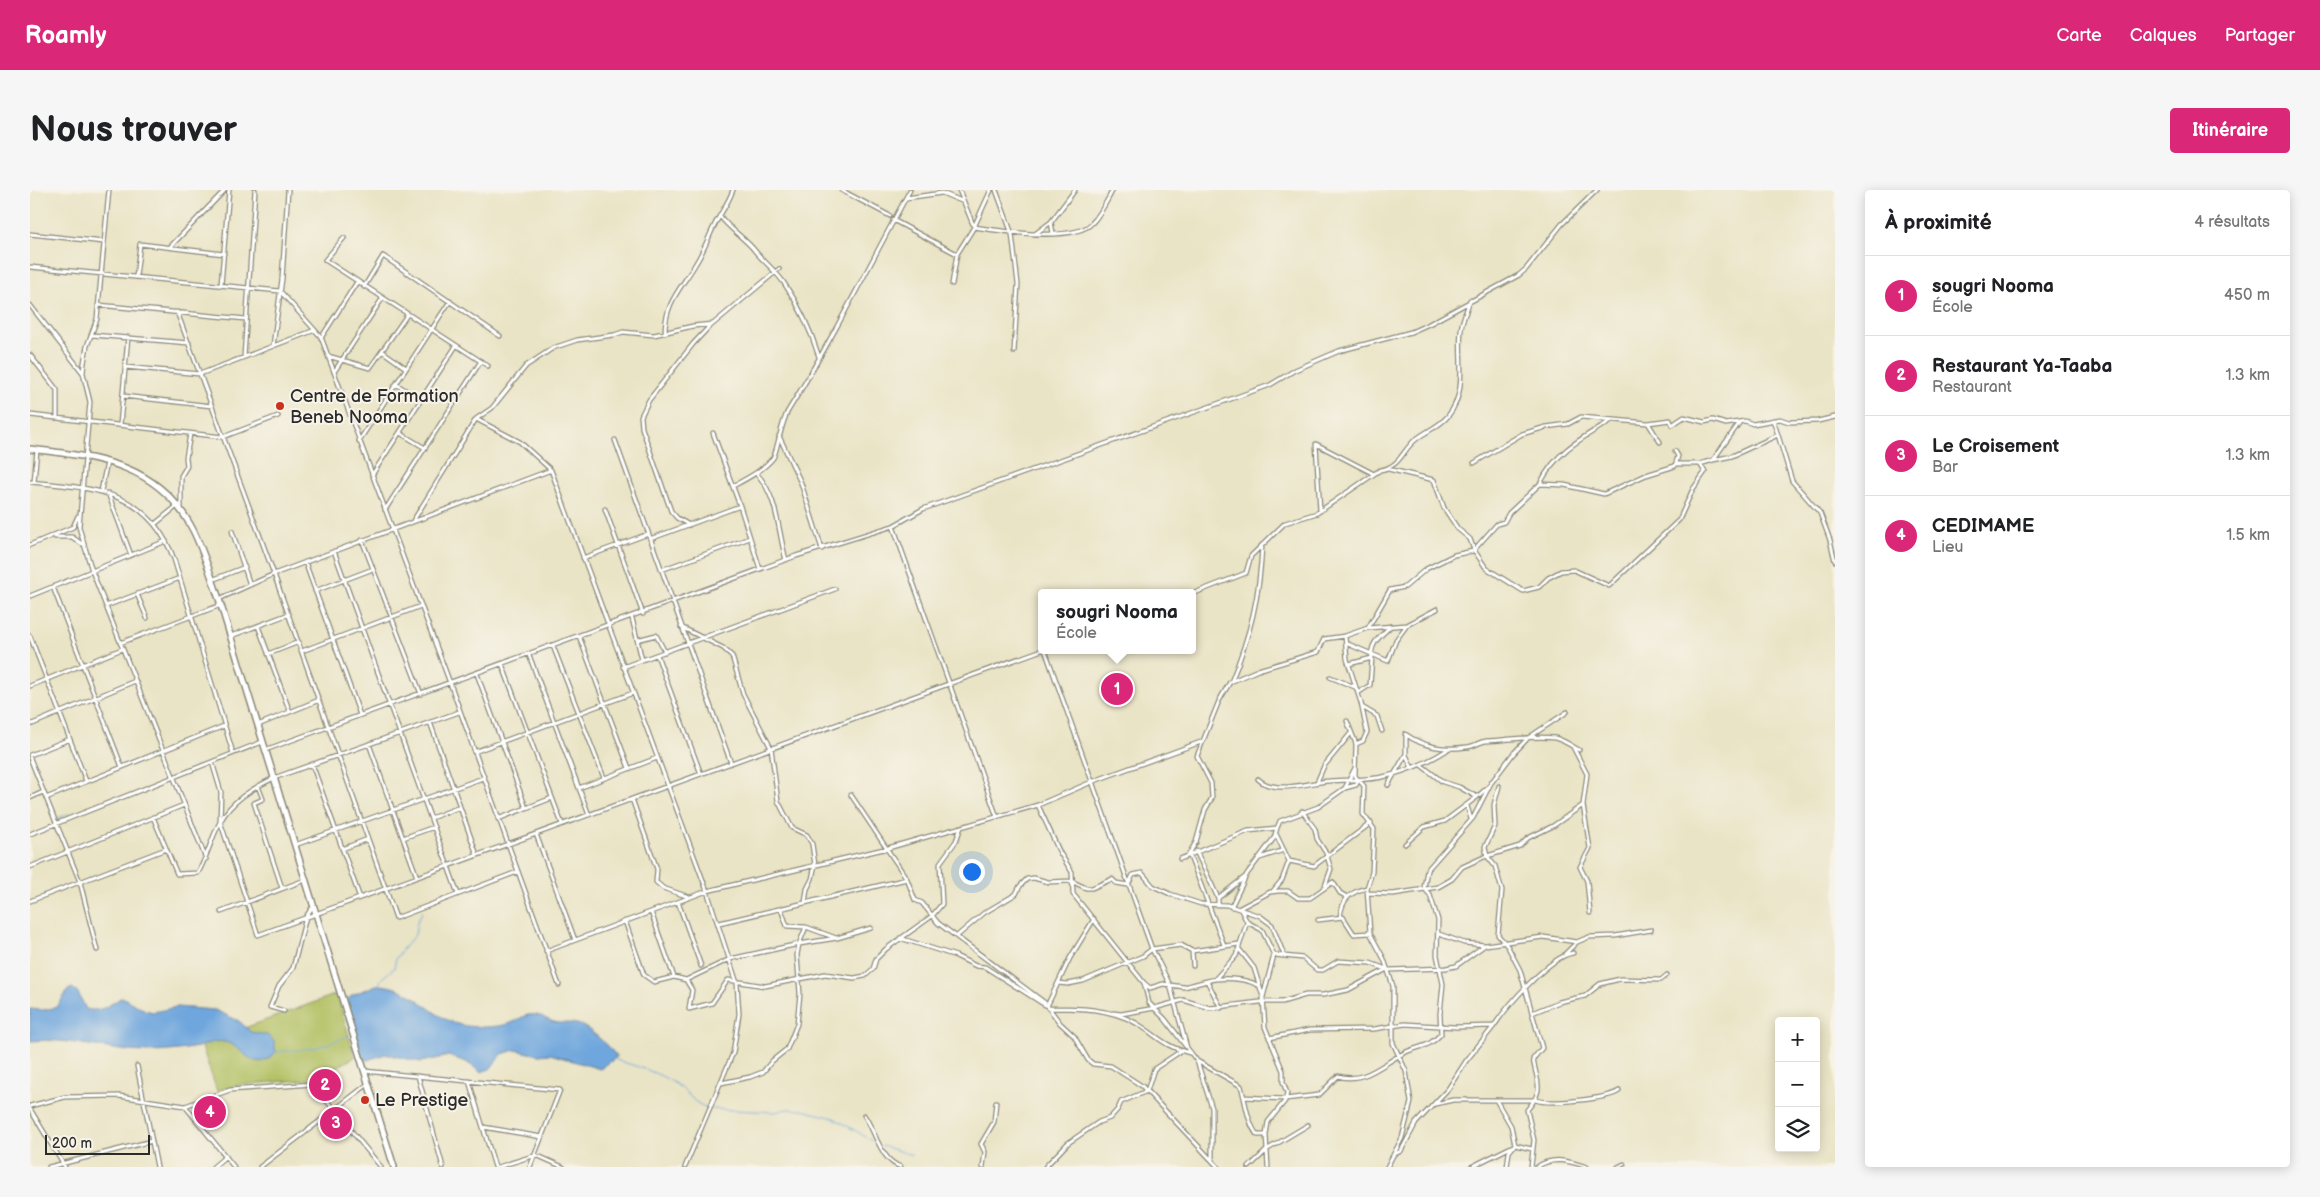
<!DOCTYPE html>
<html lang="fr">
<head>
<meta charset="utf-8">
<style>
  :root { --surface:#fff; --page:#f6f6f6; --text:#202124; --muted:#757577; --line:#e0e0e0; --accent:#db2777 }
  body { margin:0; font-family:"Balsamiq Sans",sans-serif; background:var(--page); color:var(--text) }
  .controls { position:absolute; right:15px; bottom:15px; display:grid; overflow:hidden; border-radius:5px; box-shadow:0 2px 12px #0003 }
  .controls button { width:45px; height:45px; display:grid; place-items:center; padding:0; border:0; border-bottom:1px solid var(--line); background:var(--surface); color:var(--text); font:25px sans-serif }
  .scale { position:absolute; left:15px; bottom:12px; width:105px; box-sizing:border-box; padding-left:5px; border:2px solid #2b2b2b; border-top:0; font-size:14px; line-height:18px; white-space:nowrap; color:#2b2b2b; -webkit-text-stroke:4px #f7f3e8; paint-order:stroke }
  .you { position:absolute; left:941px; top:681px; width:18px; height:18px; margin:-12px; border:4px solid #fff; border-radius:50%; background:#1a73e8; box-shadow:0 0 0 8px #1a73e833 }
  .badge { display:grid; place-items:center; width:32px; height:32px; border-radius:50%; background:var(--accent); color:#fff; font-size:16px; font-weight:700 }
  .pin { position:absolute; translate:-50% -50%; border:2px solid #fff; box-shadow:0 1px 5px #0006 }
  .popup { position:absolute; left:1008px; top:399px; width:158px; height:65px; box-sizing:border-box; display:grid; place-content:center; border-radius:5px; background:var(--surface); filter:drop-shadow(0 1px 4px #0005); font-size:16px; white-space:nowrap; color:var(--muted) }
  .popup b { font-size:19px; color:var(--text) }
  .popup::after { content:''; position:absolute; left:50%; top:100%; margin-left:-10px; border:10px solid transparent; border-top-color:var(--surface) }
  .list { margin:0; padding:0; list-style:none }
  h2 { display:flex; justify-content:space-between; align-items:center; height:65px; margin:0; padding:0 20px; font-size:21px }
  h2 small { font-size:16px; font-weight:400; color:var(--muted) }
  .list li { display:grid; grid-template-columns:32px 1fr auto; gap:15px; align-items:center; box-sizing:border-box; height:80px; padding:0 20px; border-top:1px solid var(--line) }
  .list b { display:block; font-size:19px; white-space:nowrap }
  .list p { margin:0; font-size:16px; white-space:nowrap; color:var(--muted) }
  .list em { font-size:16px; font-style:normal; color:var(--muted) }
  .icon { flex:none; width:28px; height:28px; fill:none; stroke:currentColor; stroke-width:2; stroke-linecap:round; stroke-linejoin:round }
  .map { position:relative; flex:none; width:1805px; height:977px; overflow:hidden; border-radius:5px }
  header { display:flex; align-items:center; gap:30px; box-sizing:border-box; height:70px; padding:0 25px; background:var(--accent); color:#fff }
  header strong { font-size:24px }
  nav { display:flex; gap:28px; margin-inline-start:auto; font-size:18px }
  .intro { display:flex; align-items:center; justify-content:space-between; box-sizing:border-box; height:120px; padding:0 30px }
  h1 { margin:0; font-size:35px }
  .button { padding:12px 22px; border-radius:5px; background:var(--accent); color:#fff; font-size:18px; font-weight:700 }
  main { display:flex; gap:30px; padding:0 30px }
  aside { flex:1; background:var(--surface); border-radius:5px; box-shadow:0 2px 12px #0003 }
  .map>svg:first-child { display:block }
  .green { fill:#b2c062; stroke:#6e7646 }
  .water { fill:#6ea6dd; stroke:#4c6884 }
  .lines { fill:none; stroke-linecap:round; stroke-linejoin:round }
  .stream { stroke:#6ea6dd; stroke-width:1 }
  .street-casing { stroke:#8a8878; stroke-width:5.5 }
  .secondary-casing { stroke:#8a8878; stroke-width:8 }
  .street { stroke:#fff; stroke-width:3 }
  .secondary { stroke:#fff; stroke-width:5 }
  .poi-dot { fill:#c8321e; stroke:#f7f3e8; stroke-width:2 }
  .labels { text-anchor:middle; stroke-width:4; stroke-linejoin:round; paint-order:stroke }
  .poi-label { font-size:18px; fill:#2b2b2b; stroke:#f7f3e8; text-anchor:start }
</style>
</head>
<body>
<header>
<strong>Roamly</strong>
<nav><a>Carte</a><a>Calques</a><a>Partager</a></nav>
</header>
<div class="intro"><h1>Nous trouver</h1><a class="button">Itinéraire</a></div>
<main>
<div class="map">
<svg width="1805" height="977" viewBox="0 0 1805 977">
  <rect width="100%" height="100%" fill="#f7f3e8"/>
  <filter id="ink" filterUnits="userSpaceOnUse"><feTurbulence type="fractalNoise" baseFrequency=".02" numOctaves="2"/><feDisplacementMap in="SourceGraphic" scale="10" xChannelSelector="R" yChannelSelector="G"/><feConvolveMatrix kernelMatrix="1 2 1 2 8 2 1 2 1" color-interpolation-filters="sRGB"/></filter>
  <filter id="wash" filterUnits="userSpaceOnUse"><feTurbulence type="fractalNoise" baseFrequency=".0096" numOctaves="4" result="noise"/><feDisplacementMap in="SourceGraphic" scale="20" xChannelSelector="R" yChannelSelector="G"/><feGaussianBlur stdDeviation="1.12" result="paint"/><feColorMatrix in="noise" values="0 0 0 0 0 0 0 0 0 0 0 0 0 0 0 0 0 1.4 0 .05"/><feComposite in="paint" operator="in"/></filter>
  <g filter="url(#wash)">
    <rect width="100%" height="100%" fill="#eae4c6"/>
    <path class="green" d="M 307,804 L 325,867 L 285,889 L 207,895 L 187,901 L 171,854 Z"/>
    <path class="water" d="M 346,795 C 385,795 398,827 431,835 C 446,838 467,838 481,833 C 487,831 492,826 498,825 C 510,823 514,829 524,832 C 531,834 539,832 547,834 C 558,836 581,858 587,867 L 570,879 L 520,864 L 509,865 L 485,860 L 472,864 L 460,879 L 451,882 L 436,872 L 419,866 L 391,872 L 356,864 L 331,872 L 314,813 L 322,805 Z
      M 42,798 L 47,801 L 56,819 C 72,823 80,814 92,807 L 115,820 L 123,822 L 147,817 L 185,820 L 209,831 L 221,842 L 237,845 L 244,851 L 246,862 C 224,888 212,854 194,852 C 185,850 176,855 168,857 C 152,860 135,862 118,862 C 78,862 40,847 0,851 L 0,819 L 13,820 L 27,817 L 38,800 Z"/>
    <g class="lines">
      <path class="stream" d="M 28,628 L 39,624
        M 349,795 L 351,789 L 364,778 L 366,768 L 375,756 L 385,745 L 387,732 L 392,722
        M 245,862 C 280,859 288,859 320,845
        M 586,870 C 606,876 630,883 647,895 C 659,903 663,914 678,918
        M 681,919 L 745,922 L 757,919 L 772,920 L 804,928 L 846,953
        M 852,956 L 882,965"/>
    </g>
  </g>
  <g filter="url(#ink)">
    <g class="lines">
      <defs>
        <path id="street" d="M 79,0 L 67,129 L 57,156 L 54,173 L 53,183 L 60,212 L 49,337 L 62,381 L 176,669
          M 811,0 L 860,26
          M 929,0 L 944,37 C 969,41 1044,53 1062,33 C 1071,24 1077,10 1083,0
          M 966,0 L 982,44 L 988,94 L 984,162
          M 876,8 L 912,3 L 934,12
          M 690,26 C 700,40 715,48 725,61 C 734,72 747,82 754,93 C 769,115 781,141 789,167
          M 863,30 L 927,64
          M 1021,32 L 1023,43
          M 0,44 L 74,52
          M 1005,44 L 1021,32 L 1045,0
          M 314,48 L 295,70 L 458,176
          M 140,57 L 195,0
          M 0,77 L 250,101 L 291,147 L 420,493 L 529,795
          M 106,87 L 110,54 L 194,64
          M 922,94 L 927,64 L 944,37 L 961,0
          M 191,95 L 199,0
          M 334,97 L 353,66 L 470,146
          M 0,115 L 53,183
          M 68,115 L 216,129
          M 147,122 L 244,384 L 366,728 L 487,682
          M 635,143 C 635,112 651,99 666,73 C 675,59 680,42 689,27 C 694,18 699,11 703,0
          M 62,145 L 159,153
          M 291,148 L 327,92
          M 243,156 L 252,89 L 258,0
          M 352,161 L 376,178
          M 0,165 L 27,200 L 27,228
          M 298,166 L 340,178 L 377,125
          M 214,167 L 225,0
          M 95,177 L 170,184 L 285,140
          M 304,182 L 352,109
          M 366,194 L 391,210
          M 93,206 L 182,216
          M 0,225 L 193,247 L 248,226
          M 446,229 L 490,252 L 521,280 L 677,701 L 707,793 L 709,824 L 703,863 L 655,977
          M 1582,230 C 1551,249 1527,260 1510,294 L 1534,295 L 1574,304 L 1616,285 L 1645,276 L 1648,266 L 1645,261
          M 1618,233 L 1640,230 L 1642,235 L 1654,227 L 1674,232 L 1683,230 L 1696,234 L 1715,231 L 1723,234 L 1750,229 L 1759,232 L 1788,231 L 1805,227
          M 90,235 L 98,147
          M 370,243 L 395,258
          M 683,243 L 710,316 L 730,379
          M 1748,245 L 1762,291 L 1790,323 L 1800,350 L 1805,371
          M 749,246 L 771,293 L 792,359
          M 585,250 L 701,573
          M 329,251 L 420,111
          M 1683,270 L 1702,266 L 1748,245 L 1743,230
          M 1444,273 L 1492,244 L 1516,237 L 1538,234 L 1551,227 L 1618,233 L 1630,252
          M 1670,274 L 1683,270 L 1710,232
          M 1358,279 L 1404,290 L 1414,318 L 1428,339 L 1440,349 L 1444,360 L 1456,378 L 1493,401 L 1509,397 L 1518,388 L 1531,381 L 1544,380 L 1579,396 L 1649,330 L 1663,299 L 1675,282 L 1670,274 L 1646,274
          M 727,284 C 748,307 748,341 756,370
          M 342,285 L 426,156
          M 0,292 C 64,298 118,300 144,369 L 203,563
          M 4,292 L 7,260
          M 703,296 C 718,288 732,281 743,268 C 747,262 751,233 758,221 C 802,150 840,74 880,0
          M 71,301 L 77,272
          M 78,303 L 101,365
          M 575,319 L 613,424
          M 151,320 L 151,286 L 157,276 L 156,268 L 160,244
          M 355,320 L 451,171
          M 1290,321 L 1286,254 L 1344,284
          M 383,331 L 446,229 L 462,218 L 496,176 L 523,158 L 547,150 L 584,145 L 593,142 L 624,145 L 663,136 L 683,134
          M 125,334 L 147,316
          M 659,335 L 647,328 L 641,321 L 612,238 L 611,226 L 619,210 L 663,154 L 677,139 L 749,79
          M 863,336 L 967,627
          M 202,341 L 220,395
          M 25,347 L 42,347 L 52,354
          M 620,349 L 710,316
          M 332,350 L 391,504
          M 0,355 L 43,337 L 48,326
          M 304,361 L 428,704
          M 553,368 L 618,344
          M 275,372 L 330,525
          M 631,380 L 720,348
          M 182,390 L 215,377
          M 23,397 L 92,577
          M 285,401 L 343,379
          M 107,404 L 117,428
          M 1162,404 L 1216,383 L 1221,366 L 1255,333 L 1287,323 L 1350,280 C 1368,277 1370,266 1381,254 C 1390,243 1409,238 1418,226 C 1438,201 1428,170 1431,140 C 1432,130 1437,120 1440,110
          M 0,406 L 136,351
          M 189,409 L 244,384 L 521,280
          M 76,416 L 150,388
          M 602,428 L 612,470
          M 228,436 L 260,522
          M 651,437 L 693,458 L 702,466 L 713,504 L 741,558 L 748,611 L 762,638 L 777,645 L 782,654 L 785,675 L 782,689 L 777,699 L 775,713
          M 1338,438 L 1377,435 L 1407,419
          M 0,446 L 56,591
          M 201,446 L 259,424
          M 549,446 L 599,578
          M 1315,446 L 1317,469 L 1331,513 L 1337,542 L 1333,551 L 1326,554
          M 607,450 L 626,445 L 635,462
          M 90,453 L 191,415
          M 1318,454 L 1358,471 L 1366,450 L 1377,435
          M 523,456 L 574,588
          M 1015,460 L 1122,759 L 1140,795 L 1157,858
          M 272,461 L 391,416
          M 238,464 L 269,452
          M 499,465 L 559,625
          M 627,465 L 671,584
          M 472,474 L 532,634
          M 1319,474 L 1342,468 C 1339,453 1352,445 1361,436
          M 593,477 L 805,399
          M 447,484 L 496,618
          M 1300,487 L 1325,497
          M 1201,492 C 1220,446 1230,406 1232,355
          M 0,496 L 92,459
          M 1328,503 L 1340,495 L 1342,468
          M 1332,517 L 1347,526 L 1352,541
          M 1317,531 L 1326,554 L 1325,586 L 1334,596 L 1333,624 L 1344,639 L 1342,682 L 1337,698 L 1340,743 L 1354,769 L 1363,796 L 1363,853 L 1376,881 L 1381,912 L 1372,948 L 1357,977
          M 400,532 L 447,665
          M 0,535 L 105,491
          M 228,535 L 289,510
          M 1375,544 C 1395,558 1415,560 1437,557 C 1443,557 1449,552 1456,551 C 1478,550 1502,545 1525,548 C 1533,550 1542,556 1549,560
          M 339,554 L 387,687
          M 1543,557 L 1557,584 L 1553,615 L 1560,658 L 1550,677 L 1557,691 L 1560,723
          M 235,560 L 766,366 L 863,336 L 893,319 L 1240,195 L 1265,180 L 1309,161 L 1381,142 L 1399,134 L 1489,85 L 1496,79 L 1532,34 L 1567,0
          M 444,562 L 603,503
          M 0,565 L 40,549
          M 1376,565 L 1382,578
          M 0,568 L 50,692 L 67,760
          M 182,572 L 191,602 L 190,631 L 228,745 L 1012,460
          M 282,574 L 330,708
          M 1391,575 L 1413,592 L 1429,597 L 1447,607 L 1458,597
          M 1228,589 C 1234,595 1241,596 1249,597 C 1266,598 1283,592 1299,591 C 1319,589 1338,591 1357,586 C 1379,580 1399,572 1417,560
          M 1287,592 L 1294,576 L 1321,543
          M 1358,595 L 1376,564 L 1376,545
          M 228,596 L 233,609 L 224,613 L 252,698
          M 1469,596 L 1464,615 L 1465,636 L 1455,657 L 1457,666 L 1465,676 L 1472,700 L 1468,745 L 1478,757 L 1490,780 L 1512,858 L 1503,869 C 1507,893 1515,899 1497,920 L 1504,950 L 1501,977
          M 549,598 L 627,568
          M 1315,598 L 1325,578
          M 821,605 L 877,689 L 885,710 L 892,713 L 908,733 L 1015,813 L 1030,833 L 1044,846 L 1058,870 L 1063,874 L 1081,876 L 1112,896 L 1188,977
          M 0,608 L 13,602
          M 16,608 L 194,536
          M 602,609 L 627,679 L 626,692 L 633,698 L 659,707
          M 1008,615 L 1030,663 L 1042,682 L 1043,704 L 1114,793 L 1119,813 L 1135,829 L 1167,871 L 1182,918 L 1182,970
          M 1437,616 L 1441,629
          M 1272,621 L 1285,639 L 1287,649 L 1296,663 L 1301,679 L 1295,696
          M 123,627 L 147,684 L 168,683 C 177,667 181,649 190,632 C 201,611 223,598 244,588 L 429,522
          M 401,628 L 430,617
          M 468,629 L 522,608
          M 0,644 L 232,552
          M 506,644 L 545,750
          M 1246,644 L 1259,671 L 1284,676 L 1341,633
          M 373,648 L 404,637
          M 1375,654 L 1394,637 L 1415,631 L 1447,607
          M 265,655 L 453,588
          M 312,659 L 338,649
          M 1166,661 L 1188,708
          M 1230,668 L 1254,660
          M 1150,669 L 1218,641 L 1247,638 L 1250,631 L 1288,617 L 1315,598 L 1326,595 L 1328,591
          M 0,677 L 154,615
          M 1243,701 L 1252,690 L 1259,671
          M 1338,703 L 1363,704 L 1408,697 L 1422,689 L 1432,677 L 1454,667 L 1490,656 L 1498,648 L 1523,636 L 1553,615
          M 0,711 L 136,659
          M 648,712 L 671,776
          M 1188,715 L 1188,708 L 1215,687
          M 1201,717 L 1217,684 L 1244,648 L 1247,638
          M 751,719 L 757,736 L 776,737 L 806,748
          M 191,722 L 275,690
          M 621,722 L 644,787
          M 1310,727 C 1312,710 1319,702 1337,698
          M 1288,730 L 1313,727 L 1324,744 L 1340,743
          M 595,731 L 614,785 L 624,792 L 644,787 L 656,790 L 700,769 L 769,754 L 807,748 L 841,738
          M 689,733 L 877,689
          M 1409,744 L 1434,753 L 1455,755 L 1513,747 L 1547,752 L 1559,747 L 1585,746 L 1621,740
          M 927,746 L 954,723 L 986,704 L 990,696 L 997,689 L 1004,688 L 1018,692 L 1041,691 L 1056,698 L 1062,698 L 1082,689 L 1086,693 L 1098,695 L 1103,685 L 1112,683 L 1123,696 L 1140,704 L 1171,714 L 1197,715 L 1230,726 L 1242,735 L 1254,765
          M 870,748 L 926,766 L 946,776 L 955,777 L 1015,815
          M 1194,755 L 1159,664 L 1166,652 L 1175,620 L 1182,608 L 1181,593 L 1167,566 L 1189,511 L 1200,492 L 1228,480 L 1288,462 L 1294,449 L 1315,446 L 1338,438 L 1360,400 L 1375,397 L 1396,379 L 1424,365 L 1443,361 L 1467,334 L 1474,332 L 1479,323 L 1510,294
          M 1209,759 L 1224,778 L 1233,807
          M 516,761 L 677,701 L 858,658 L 1008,615 L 1064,591 L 1171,552
          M 1162,761 L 1163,776
          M 1535,764 L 1546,753
          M 1244,765 L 1273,768 L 1287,780 L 1293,780 L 1308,771 L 1340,773 L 1359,780 L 1416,778 L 1426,776 L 1455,755
          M 1186,788 L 1206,766 L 1217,732
          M 656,790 L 662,800 L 659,819 L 682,813 L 698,790 L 735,796 L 795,784 L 824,788 L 835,786 L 843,779 L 846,769 L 856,759 L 902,726 L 912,714 L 910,673 L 926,651 L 931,637
          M 1028,793 L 1038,794 L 1053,791 L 1113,766 L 1122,759 L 1151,755 L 1162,761 L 1209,754
          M 1114,793 L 1120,798 L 1133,794 L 1154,797 L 1177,791
          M 1017,816 L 1040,768 L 1064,729
          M 1018,818 C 1049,818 1079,818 1106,833 C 1128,846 1133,856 1160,863
          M 1191,818 L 1177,791 C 1190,787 1216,788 1227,795
          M 254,821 L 240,817 L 249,796 L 263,778 L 276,727 L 281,719
          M 1083,823 L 1091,824 L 1125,818 L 1153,810 L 1180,818 L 1230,812 L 1252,812 L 1276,805 L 1293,805 L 1318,800 L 1357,779
          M 1502,823 L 1529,812 L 1555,806 L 1570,794 L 1590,789 L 1631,790 L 1637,785
          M 1239,848 L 1280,840 L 1344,839 L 1375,834 L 1426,837 L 1464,836 C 1477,816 1520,766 1543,763
          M 1167,871 L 1211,896 C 1216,913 1217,931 1227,945 L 1236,945
          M 107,876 L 127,977
          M 334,881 L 530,900 L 500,977
          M 388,886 L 413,977
          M 439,891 L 465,977
          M 691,893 L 720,887 L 733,882 L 742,871 L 757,859 L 767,834 L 770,804 L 767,765 L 769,754 L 776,737
          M 1214,907 L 1255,909 L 1289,905 L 1308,886 C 1334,894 1352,874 1374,863 C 1390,855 1397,859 1411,844 L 1410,824 L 1413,794 L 1407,765 L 1408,730 L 1400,705 L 1394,698 L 1397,680 L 1443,628 L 1461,593 L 1483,564 L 1498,548 L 1537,522
          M 1466,910 L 1481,936 L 1485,955
          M 1405,914 L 1423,910 L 1506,910 C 1518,915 1578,909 1589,901
          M 0,916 L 35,907 L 89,906 L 155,916 L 200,900 L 283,894 L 351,977
          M 155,916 L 204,977
          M 0,919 L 35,977
          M 834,925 C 846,942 850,970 871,977
          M 453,937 L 512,947
          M 1365,964 L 1371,961 L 1386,933 L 1418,899 L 1436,871 L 1464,836
          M 19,977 L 122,951
          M 183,977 L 196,966
          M 230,977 L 338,894
          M 468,977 L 506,965 L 533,977
          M 953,977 L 955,962 L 951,954 L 964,932 L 966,912
          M 1015,977 L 1038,953 L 1069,932 L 1080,928 L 1088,919 L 1091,912 L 1117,901 L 1124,879 L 1151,861
          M 1219,977 L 1238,959 L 1278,935
          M 1238,977 L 1236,945 L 1238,932 L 1255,911 L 1257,903 L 1253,892 L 1253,881 L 1235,837 L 1233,807 L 1244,765 L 1232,740 L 1217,732 L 1210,718 L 1240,702 L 1249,701 L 1258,701 L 1268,708 L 1280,708 L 1303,692 L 1310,703 L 1317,707
          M 1441,977 L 1485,955 L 1502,959
          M 1477,977 L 1479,962 L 1483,957
          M 1507,977 C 1522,966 1540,971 1557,977
          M 1588,977 L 1594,974"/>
        <path id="secondary" d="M 0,259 C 67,267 129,273 163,340 C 174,362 181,386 189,409 L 364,977"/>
      </defs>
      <use href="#street" class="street-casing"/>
      <use href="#secondary" class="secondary-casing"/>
      <use href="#street" class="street"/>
      <use href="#secondary" class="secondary"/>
    </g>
  </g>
  <g class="poi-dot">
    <circle cx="250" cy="216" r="5"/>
    <circle cx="335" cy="910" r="5"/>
  </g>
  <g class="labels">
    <g class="poi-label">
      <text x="260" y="212">Centre de Formation<tspan x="260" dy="21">Beneb Nooma</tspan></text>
      <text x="345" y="916">Le Prestige</text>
    </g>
  </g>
</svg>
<div class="controls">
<button>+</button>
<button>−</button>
<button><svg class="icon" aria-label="layers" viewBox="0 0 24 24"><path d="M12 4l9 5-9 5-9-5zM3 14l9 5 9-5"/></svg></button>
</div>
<div class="scale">200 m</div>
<div class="you"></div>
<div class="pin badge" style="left:1087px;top:499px">1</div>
<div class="popup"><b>sougri Nooma</b>École</div>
<div class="pin badge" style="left:295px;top:895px">2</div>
<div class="pin badge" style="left:306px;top:933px">3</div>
<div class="pin badge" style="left:180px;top:922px">4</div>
</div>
<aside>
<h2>À proximité<small>4 résultats</small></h2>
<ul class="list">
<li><span class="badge">1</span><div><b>sougri Nooma</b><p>École</p></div><em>450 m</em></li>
<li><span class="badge">2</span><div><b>Restaurant Ya-Taaba</b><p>Restaurant</p></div><em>1.3 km</em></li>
<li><span class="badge">3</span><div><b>Le Croisement</b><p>Bar</p></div><em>1.3 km</em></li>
<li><span class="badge">4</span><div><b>CEDIMAME</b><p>Lieu</p></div><em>1.5 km</em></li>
</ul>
</aside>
</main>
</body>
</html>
